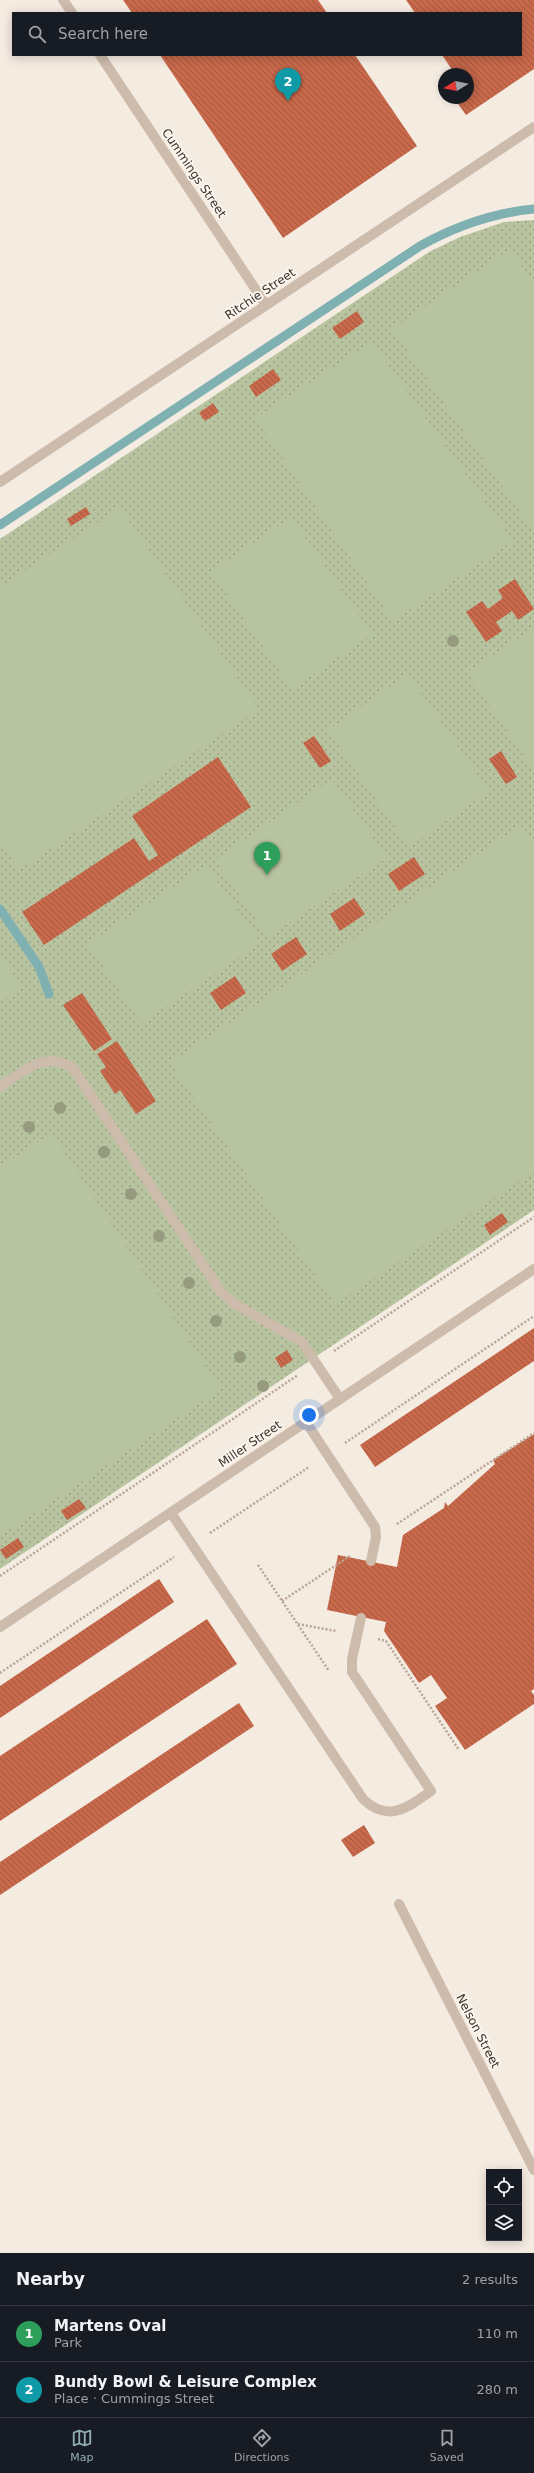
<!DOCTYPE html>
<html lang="en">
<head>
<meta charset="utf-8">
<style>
  :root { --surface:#171b24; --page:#20242c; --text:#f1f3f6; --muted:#9ea1a6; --line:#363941; --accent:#92aeb2 }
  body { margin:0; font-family:"DejaVu Sans",sans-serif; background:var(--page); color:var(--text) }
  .controls { position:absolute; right:12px; bottom:12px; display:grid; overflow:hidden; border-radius:0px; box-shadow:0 2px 10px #0003 }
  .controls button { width:36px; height:36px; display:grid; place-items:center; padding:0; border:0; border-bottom:1px solid var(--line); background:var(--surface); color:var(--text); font:20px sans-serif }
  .compass { position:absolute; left:438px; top:68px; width:36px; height:36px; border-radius:50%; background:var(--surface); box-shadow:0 2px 10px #0003; rotate:260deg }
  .you { position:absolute; left:309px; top:1415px; width:14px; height:14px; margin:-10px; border:3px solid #fff; border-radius:50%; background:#1a73e8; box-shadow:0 0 0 6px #1a73e833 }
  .badge { display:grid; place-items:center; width:26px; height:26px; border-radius:50%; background:var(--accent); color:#fff; font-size:13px; font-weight:700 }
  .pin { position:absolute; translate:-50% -33px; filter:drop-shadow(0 1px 2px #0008) }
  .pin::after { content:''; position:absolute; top:21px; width:14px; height:12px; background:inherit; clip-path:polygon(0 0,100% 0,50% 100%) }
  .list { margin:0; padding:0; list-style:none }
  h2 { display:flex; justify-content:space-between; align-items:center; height:52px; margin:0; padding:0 16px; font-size:17px }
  h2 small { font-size:13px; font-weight:400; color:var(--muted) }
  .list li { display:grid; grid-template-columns:26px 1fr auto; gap:12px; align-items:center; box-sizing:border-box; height:56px; padding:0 16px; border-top:1px solid var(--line) }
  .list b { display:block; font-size:15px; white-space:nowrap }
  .list p { margin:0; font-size:13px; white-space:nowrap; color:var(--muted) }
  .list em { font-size:13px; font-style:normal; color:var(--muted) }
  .icon { flex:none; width:22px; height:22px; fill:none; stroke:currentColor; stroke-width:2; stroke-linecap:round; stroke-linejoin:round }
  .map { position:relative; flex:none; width:534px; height:2253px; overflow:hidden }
  .search { position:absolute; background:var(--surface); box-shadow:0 2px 10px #0003; left:12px; right:12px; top:12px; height:44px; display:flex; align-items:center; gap:10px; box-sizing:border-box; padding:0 14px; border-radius:0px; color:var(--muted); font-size:15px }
  .sheet { height:164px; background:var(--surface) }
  nav { display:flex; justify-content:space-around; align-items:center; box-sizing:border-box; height:56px; border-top:1px solid var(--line); background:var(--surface); font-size:11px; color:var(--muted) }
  nav a { display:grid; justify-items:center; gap:2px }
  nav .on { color:var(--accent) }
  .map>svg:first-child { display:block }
  .green { fill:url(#green-dots) }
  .pitch { fill:#b8c4a0 }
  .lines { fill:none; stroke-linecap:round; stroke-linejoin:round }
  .stream { stroke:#7fb0b2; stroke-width:9 }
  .building { fill:url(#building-back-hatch) }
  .path { stroke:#b9a596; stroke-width:2.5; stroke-dasharray:2 2; stroke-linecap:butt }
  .lane { stroke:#cdbbac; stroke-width:10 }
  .street { stroke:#cdbbac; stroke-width:10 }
  .tree { fill:#969b7f }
  .labels { text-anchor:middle; stroke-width:4; stroke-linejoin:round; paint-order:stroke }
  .street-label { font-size:12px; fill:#3b302b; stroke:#fbf5ee }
</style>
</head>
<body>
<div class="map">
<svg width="534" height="2253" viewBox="0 0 534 2253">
  <defs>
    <pattern id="green-dots" width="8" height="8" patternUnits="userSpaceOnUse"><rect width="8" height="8" fill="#b8c4a0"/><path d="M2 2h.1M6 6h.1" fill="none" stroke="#97a083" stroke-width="1.8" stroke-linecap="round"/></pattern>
    <pattern id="building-back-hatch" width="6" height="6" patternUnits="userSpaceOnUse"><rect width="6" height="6" fill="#c8694b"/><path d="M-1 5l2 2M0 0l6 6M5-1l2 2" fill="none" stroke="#a4573f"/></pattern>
  </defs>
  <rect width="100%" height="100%" fill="#f4ebe1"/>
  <path class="green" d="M 534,220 L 534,1210 L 0,1569 L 0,539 L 429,252 L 460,237 L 504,222 Z"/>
  <path class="pitch" d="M 510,249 L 534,283 L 534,527 L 532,529 L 392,329 Z
    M 372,342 L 513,541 L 393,621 L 255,418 Z
    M 120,508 L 259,709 L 19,870 L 0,842 L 0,587 Z
    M 291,517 L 372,634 L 292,689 L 211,572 Z
    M 534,628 L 534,771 L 467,672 Z
    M 408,674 L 489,791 L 409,847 L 328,730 Z
    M 332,779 L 387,858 L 268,937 L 215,860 Z
    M 521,825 L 534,844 L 534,1171 L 335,1304 L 170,1063 Z
    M 206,865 L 261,943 L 141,1023 L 88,944 Z
    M 0,954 L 22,987 L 0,1002 Z
    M 51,1133 L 221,1389 L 0,1536 L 0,1167 Z"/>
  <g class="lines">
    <path class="stream" d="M 0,525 L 420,246 C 456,226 492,213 534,209
      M 0,909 L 39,967 L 49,994"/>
  </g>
  <path class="building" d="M 123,0 L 318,0 L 327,13 L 132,13 Z
    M 406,0 L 534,0 L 534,69 L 466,115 L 454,98 L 468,98 L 468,74 L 455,74 L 442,55 L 521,55 L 521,13 L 415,13 Z
    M 160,55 L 355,55 L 417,146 L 283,238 Z
    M 357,311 L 364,322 L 340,339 L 332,328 Z
    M 273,369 L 281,380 L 256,397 L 249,386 Z
    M 213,403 L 219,412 L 205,421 L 199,413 Z
    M 86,507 L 90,514 L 71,526 L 67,519 Z
    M 515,579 L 534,609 L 518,620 L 512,611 L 496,622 L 502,631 L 486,642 L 466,612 L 482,601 L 488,609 L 503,598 L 498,590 Z
    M 314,736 L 331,761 L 320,768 L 303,743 Z
    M 501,751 L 517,777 L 506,784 L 489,759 Z
    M 218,757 L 251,807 L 44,945 L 22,912 L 134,838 L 149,861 L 158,855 L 132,816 Z
    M 414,857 L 425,874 L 399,891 L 388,874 Z
    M 354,898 L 365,914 L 340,931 L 330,914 Z
    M 296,937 L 307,954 L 282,971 L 271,954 Z
    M 235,976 L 246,993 L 221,1010 L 210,993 Z
    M 82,993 L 112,1039 L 94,1051 L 63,1005 Z
    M 117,1041 L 156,1101 L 136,1114 L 120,1090 L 115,1094 L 100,1071 L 106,1067 L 97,1054 Z
    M 502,1213 L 508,1222 L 490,1235 L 484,1225 Z
    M 534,1328 L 534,1361 L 375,1467 L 360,1445 Z
    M 287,1350 L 293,1360 L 281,1368 L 275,1358 Z
    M 534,1434 L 534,1689 L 531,1691 L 534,1695 L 534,1704 L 465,1750 L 435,1706 L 447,1698 L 431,1675 L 419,1683 L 384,1631 L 386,1622 L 327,1610 L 338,1555 L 397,1567 L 403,1535 L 444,1508 L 445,1502 L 448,1506 L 495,1464 L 493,1460 Z
    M 79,1499 L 86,1508 L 67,1520 L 61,1511 Z
    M 18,1538 L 24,1547 L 6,1559 L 0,1550 Z
    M 159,1579 L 174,1602 L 0,1718 L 0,1686 Z
    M 207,1619 L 237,1664 L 0,1821 L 0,1756 Z
    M 239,1703 L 254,1726 L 0,1895 L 0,1862 Z
    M 364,1825 L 375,1843 L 353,1857 L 341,1840 Z"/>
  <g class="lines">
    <path class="path" d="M 334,1351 L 534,1217
      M 345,1443 L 534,1316
      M 397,1524 L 534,1433
      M 210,1533 L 309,1467
      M 258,1565 L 329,1671
      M 0,1576 L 298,1375
      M 282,1601 L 350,1556
      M 298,1624 L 336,1631
      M 378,1639 L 386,1641 L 459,1750
      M 0,1673 L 174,1557"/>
    <path class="lane" d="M 0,1087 C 23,1071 44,1051 72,1067 L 221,1292 L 235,1304 L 302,1342 L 340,1399
      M 306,1422 L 375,1527 L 376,1537 L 371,1561
      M 171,1513 L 363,1799 C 388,1823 407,1808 431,1791 L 352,1672 L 352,1659 L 361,1618"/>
    <path class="street" d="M 63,0 L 72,13
      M 100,55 L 266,305
      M 0,482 L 534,127
      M 0,1627 L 534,1269
      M 399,1904 L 534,2170"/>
  </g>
  <g class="tree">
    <circle cx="453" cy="641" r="6"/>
    <circle cx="60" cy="1108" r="6"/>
    <circle cx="29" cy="1127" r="6"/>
    <circle cx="104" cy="1152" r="6"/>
    <circle cx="131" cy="1194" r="6"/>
    <circle cx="159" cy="1236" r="6"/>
    <circle cx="189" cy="1283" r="6"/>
    <circle cx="216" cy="1321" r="6"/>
    <circle cx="240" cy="1357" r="6"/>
    <circle cx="263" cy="1386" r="6"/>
  </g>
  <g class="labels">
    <g class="street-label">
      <text transform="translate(194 173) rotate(56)" y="4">Cummings Street</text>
      <text transform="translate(260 294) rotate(-34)" y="4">Ritchie Street</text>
      <text transform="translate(250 1444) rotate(-34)" y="4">Miller Street</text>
      <text transform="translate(478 2031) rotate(63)" y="4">Nelson Street</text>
    </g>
  </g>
</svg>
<div class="controls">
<button><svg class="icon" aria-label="locate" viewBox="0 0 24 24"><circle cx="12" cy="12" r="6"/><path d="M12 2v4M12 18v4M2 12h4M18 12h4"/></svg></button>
<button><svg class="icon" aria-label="layers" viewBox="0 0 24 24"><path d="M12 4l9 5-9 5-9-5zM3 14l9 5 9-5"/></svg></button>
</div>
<svg class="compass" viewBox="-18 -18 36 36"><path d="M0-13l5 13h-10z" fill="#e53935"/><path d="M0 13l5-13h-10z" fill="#9ea1a6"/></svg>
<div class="you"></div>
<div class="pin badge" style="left:267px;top:875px;background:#2e9e5b">1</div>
<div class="pin badge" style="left:288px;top:101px;background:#0f9aa8">2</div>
<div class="search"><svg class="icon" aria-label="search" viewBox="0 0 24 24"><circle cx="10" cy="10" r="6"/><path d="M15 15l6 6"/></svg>Search here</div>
</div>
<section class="sheet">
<h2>Nearby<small>2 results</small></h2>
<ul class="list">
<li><span class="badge" style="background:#2e9e5b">1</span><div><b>Martens Oval</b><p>Park</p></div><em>110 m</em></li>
<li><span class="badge" style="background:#0f9aa8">2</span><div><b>Bundy Bowl &amp; Leisure Complex</b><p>Place · Cummings Street</p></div><em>280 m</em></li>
</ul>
</section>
<nav>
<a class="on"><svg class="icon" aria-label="map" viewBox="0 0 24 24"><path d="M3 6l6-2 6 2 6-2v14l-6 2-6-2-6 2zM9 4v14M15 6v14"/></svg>Map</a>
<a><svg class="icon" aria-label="directions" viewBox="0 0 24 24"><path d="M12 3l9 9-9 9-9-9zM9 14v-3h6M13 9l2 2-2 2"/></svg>Directions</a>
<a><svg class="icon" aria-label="saved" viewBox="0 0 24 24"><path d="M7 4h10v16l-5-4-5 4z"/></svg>Saved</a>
</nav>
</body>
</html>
